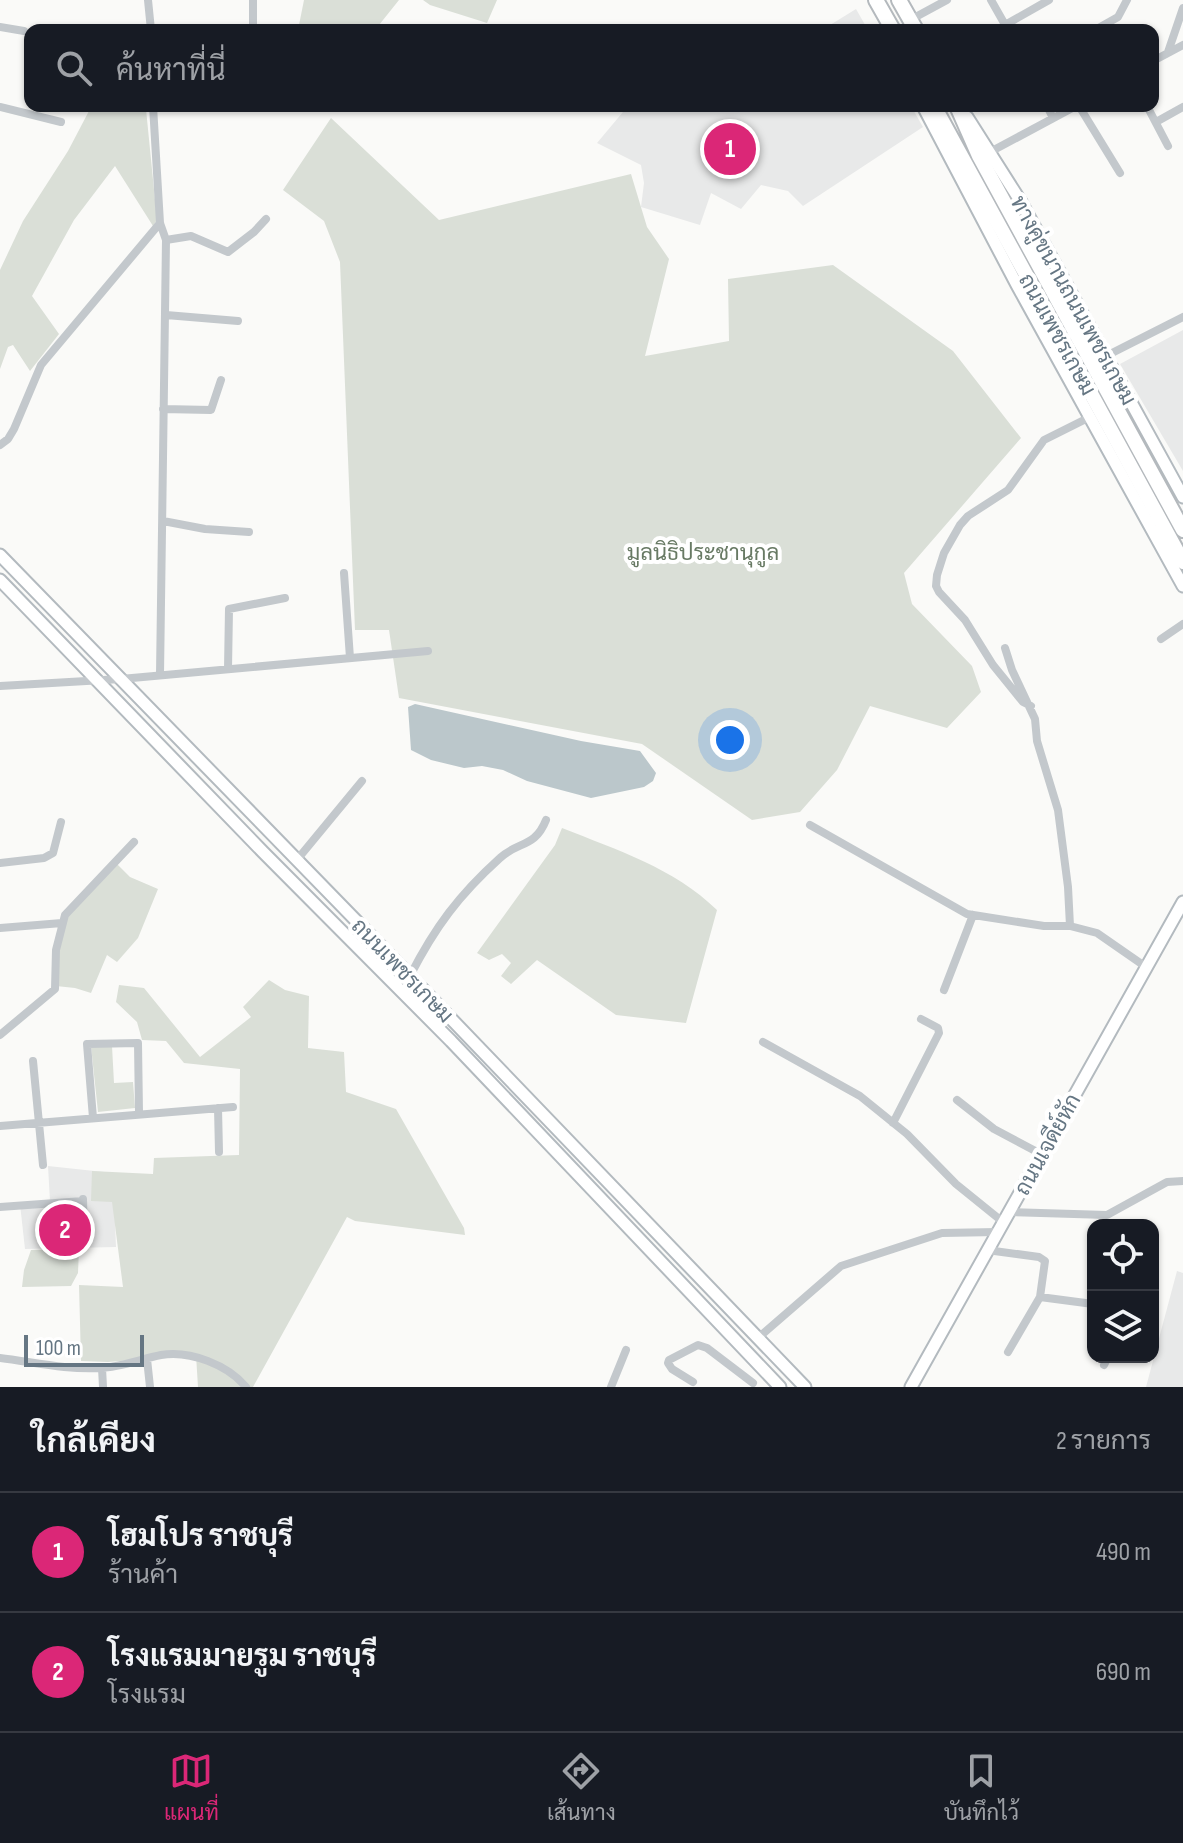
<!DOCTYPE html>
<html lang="th">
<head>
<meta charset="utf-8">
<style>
  :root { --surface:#171b24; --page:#242831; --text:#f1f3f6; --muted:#9ea1a6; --line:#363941; --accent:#db2777 }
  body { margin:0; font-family:"Sofia Sans Condensed",Sarabun,sans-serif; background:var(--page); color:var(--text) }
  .controls { position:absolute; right:24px; bottom:24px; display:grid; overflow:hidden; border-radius:16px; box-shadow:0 2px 6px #0004 }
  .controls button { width:72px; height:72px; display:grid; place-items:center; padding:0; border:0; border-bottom:2px solid var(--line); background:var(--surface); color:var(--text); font:40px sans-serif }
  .scale { position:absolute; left:24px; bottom:20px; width:120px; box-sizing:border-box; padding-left:8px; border:4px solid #657683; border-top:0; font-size:22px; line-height:28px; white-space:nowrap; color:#657683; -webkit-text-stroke:6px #fff; paint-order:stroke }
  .you { position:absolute; left:730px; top:740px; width:28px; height:28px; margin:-20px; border:6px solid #fff; border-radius:50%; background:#1a73e8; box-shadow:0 0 0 12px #1a73e833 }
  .badge { display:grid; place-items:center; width:52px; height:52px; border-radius:50%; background:var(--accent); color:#fff; font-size:26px; font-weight:700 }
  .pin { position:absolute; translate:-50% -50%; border:4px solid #fff; box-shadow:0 2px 8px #0006 }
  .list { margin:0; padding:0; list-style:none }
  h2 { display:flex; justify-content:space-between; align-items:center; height:104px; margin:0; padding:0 32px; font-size:34px }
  h2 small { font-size:26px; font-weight:400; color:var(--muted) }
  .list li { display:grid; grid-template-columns:52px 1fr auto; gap:24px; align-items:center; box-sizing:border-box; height:120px; padding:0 32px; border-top:2px solid var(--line) }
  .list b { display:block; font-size:30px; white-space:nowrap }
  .list p { margin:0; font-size:26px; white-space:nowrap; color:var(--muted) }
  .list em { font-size:26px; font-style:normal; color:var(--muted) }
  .icon { flex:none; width:44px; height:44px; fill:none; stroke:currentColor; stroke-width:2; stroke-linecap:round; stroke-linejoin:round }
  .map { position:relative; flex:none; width:1183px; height:1387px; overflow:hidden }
  .search { position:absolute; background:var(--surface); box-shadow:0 2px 6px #0004; left:24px; right:24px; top:24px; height:88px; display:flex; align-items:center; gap:20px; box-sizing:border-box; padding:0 28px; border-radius:16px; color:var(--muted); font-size:30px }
  .sheet { height:344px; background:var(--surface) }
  nav { display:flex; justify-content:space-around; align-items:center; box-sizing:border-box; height:112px; border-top:2px solid var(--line); background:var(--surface); font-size:22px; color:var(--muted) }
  nav a { display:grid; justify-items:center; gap:4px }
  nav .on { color:var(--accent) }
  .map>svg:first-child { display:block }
  .built { fill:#e8e9e9 }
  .green { fill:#dadfd7 }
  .water { fill:#bbc7cb }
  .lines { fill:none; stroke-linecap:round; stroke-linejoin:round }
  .secondary-casing { stroke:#b3babf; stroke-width:15 }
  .highway-casing { stroke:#b4b9bd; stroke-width:18 }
  .street { stroke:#c3c8cc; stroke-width:8 }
  .secondary { stroke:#fff; stroke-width:11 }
  .highway { stroke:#fff; stroke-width:14 }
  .labels { text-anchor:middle; stroke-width:8; stroke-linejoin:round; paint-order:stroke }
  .street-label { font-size:22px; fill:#657683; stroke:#fff }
  .park-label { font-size:22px; fill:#687a64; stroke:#fff }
</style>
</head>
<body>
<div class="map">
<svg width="1183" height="1387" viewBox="0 0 1183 1387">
  <rect width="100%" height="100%" fill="#fafaf8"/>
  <path class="built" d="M 856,9 L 868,30 L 822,30 Z
    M 628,106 L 911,106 L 923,127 L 803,206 L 788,191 L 761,185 L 741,209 L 711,193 L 700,225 L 641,207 L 644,183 L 641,165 L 597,143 Z
    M 1183,330 L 1183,471 L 1120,364 Z
    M 48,1166 L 113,1173 L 116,1247 L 25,1249 L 20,1204 L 50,1201 Z
    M 1177,1271 L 1183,1273 L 1183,1387 L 1146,1387 Z"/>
  <path class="green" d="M 304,0 L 399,0 L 375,30 L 298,30 Z
    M 423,0 L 497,0 L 487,23 L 430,5 Z
    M 90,109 L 146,109 L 157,220 L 153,226 L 115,166 L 74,220 L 32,296 L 59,334 L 30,371 L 13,345 L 8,347 L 0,369 L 0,270 L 23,221 L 68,151 Z
    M 331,118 L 439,220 L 631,174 L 647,227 L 669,259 L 645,356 L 729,341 L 728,279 L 833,265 L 953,351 L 1021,438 L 904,573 L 912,604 L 972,666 L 981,692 L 947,728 L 870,706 L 837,770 L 800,812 L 752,820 L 642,744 L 399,698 L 389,630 L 355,630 L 340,262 L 324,221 L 283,190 Z
    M 562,828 C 617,850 674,868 717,910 L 686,1023 L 616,1015 L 537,960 L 511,984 L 501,976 L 511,963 L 502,954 L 489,960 L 477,953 L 555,845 Z
    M 116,863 L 130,877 L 158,889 L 138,938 L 117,962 L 107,955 L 91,993 L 75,988 L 56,986 L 62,923 Z
    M 269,980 L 285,990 L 309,996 L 308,1048 L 344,1052 L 346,1092 L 396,1109 L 464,1228 L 465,1235 L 355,1221 L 347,1217 L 253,1387 L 198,1387 L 196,1355 L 108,1362 L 81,1361 L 79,1285 L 123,1287 L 112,1202 L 91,1201 L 92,1171 L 153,1174 L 154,1158 L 239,1155 L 240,1069 L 184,1063 L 166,1041 L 142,1040 L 137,1022 L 116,1002 L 119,985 L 144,988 L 200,1057 L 251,1017 L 243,1007 Z
    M 91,1046 L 112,1046 L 114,1083 L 133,1082 L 135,1108 L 98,1112 Z
    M 79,1249 L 78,1273 L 71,1286 L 22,1287 L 24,1270 L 31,1250 Z"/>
  <path class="water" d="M 415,704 L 581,741 L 640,751 L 656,773 L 653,781 L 644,787 L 591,798 L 527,781 L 503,770 L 482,766 L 464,768 L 431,760 L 411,750 L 408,707 Z"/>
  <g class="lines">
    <defs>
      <path id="secondary" d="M 923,106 L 1017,285 L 1183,586
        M 967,117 L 1021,202 L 1183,497
        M 0,555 L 410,976 L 805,1387
        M 0,580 L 263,852 L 451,1041 L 780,1387
        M 911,1387 L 1183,902"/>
      <path id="highway" d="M 876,0 L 893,30
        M 899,0 L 916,30
        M 934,106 L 1183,562
        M 957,106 L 979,156 L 1183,530"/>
    </defs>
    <use href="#secondary" class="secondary-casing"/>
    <use href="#highway" class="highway-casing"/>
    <path class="street" d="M 148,0 L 151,30
      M 253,0 L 253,26
      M 991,0 L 1008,30
      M 910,20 L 947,0
      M 1005,25 L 1049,0
      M 0,27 L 24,31
      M 1095,30 L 1118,17 L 1127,0
      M 1168,52 L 1183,8
      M 1153,61 L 1183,45
      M 153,106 L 160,223 L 166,240 L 160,675
      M 1047,106 L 1053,118
      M 1079,106 L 1120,173
      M 1147,106 L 1168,146
      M 0,107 L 61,122
      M 1156,122 L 1183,107
      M 990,152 L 1076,106
      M 166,240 L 191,236 L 228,252 L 254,232 L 266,219
      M 166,315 L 238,321
      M 1106,356 L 1183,317
      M 163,409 L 211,410 L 221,380
      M 0,445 L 8,439 L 14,429 L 41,365 L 160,223
      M 163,521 L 205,529 L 249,532
      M 344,573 L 350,658
      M 1161,639 L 1183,624
      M 1005,648 L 1012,670 L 1035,719 L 1037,741 L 1058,810 L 1068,887 L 1070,926
      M 228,669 L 229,609 L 285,598
      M 0,686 L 121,679 L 428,651
      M 1031,706 L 1023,702 L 993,665 L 965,620 L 939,592 L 936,586 L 937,575 L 944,553 L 960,525 L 968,516 L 1008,490 L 1044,440 L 1090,417
      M 810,825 L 967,914 L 1044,926 L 1070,926 L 1097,933 L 1146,967
      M 296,861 L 362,781
      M 0,863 L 44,858 L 53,853 L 61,822
      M 0,928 L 62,923
      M 410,976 C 435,927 459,895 500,858 C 518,841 535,848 546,820
      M 944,990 L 973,915
      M 0,1035 L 55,989 L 56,950 L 65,915 L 134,842
      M 763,1042 L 860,1096 L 907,1134 L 956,1184 L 1003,1222
      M 33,1061 L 43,1165
      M 957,1100 L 994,1129 L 1041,1154
      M 218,1108 L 219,1152
      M 93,1118 L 87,1044 L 138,1043 L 139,1113
      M 893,1123 L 939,1033 L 938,1028 L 921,1019
      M 0,1126 L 233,1107
      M 83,1199 L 84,1236
      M 0,1207 L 83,1201
      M 1009,1212 L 1107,1215 L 1167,1182 L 1183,1181
      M 987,1250 L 1039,1257 L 1045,1261 L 1040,1297 L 1008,1352
      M 1040,1297 L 1093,1304
      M 758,1338 L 841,1266 L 942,1233 L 997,1232
      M 0,1358 C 33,1362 67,1370 100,1368 C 121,1367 141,1359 161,1355 C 190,1350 228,1365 246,1387
      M 147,1359 L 150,1387
      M 1104,1365 L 1108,1357
      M 102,1368 L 103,1387
      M 693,1382 L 672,1369 L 668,1363 L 669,1360 L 698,1345 L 707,1348 L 753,1383
      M 611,1387 L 626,1350"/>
    <use href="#secondary" class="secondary"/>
    <use href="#highway" class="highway"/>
  </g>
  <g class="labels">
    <g class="street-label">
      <text transform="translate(1074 300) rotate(61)" y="8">ทางคู่ขนานถนนเพชรเกษม</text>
      <text transform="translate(1058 334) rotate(61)" y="8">ถนนเพชรเกษม</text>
      <text transform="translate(403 970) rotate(46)" y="8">ถนนเพชรเกษม</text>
      <text transform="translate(1047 1144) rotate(-61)" y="8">ถนนเจดีย์หัก</text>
    </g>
    <g class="park-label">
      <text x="703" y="560">มูลนิธิประชานุกูล</text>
    </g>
  </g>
</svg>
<div class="controls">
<button><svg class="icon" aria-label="locate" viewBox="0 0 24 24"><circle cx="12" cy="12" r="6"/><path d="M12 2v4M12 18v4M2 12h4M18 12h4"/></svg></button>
<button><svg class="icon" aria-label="layers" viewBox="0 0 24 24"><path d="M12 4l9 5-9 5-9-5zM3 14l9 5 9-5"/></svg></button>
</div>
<div class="scale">100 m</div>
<div class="you"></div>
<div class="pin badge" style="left:730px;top:149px">1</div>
<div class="pin badge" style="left:65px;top:1230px">2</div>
<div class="search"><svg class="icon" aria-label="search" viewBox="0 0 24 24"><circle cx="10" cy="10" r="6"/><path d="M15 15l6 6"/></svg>ค้นหาที่นี่</div>
</div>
<section class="sheet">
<h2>ใกล้เคียง<small>2 รายการ</small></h2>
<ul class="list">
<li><span class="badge">1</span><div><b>โฮมโปร ราชบุรี</b><p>ร้านค้า</p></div><em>490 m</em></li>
<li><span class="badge">2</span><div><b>โรงแรมมายรูม ราชบุรี</b><p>โรงแรม</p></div><em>690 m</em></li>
</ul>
</section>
<nav>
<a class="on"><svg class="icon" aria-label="map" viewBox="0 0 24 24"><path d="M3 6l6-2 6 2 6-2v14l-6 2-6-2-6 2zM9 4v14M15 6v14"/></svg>แผนที่</a>
<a><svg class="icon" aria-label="directions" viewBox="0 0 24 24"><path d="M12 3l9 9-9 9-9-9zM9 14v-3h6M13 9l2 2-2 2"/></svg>เส้นทาง</a>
<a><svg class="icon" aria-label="saved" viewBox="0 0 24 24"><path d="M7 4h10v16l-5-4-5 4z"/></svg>บันทึกไว้</a>
</nav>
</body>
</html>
